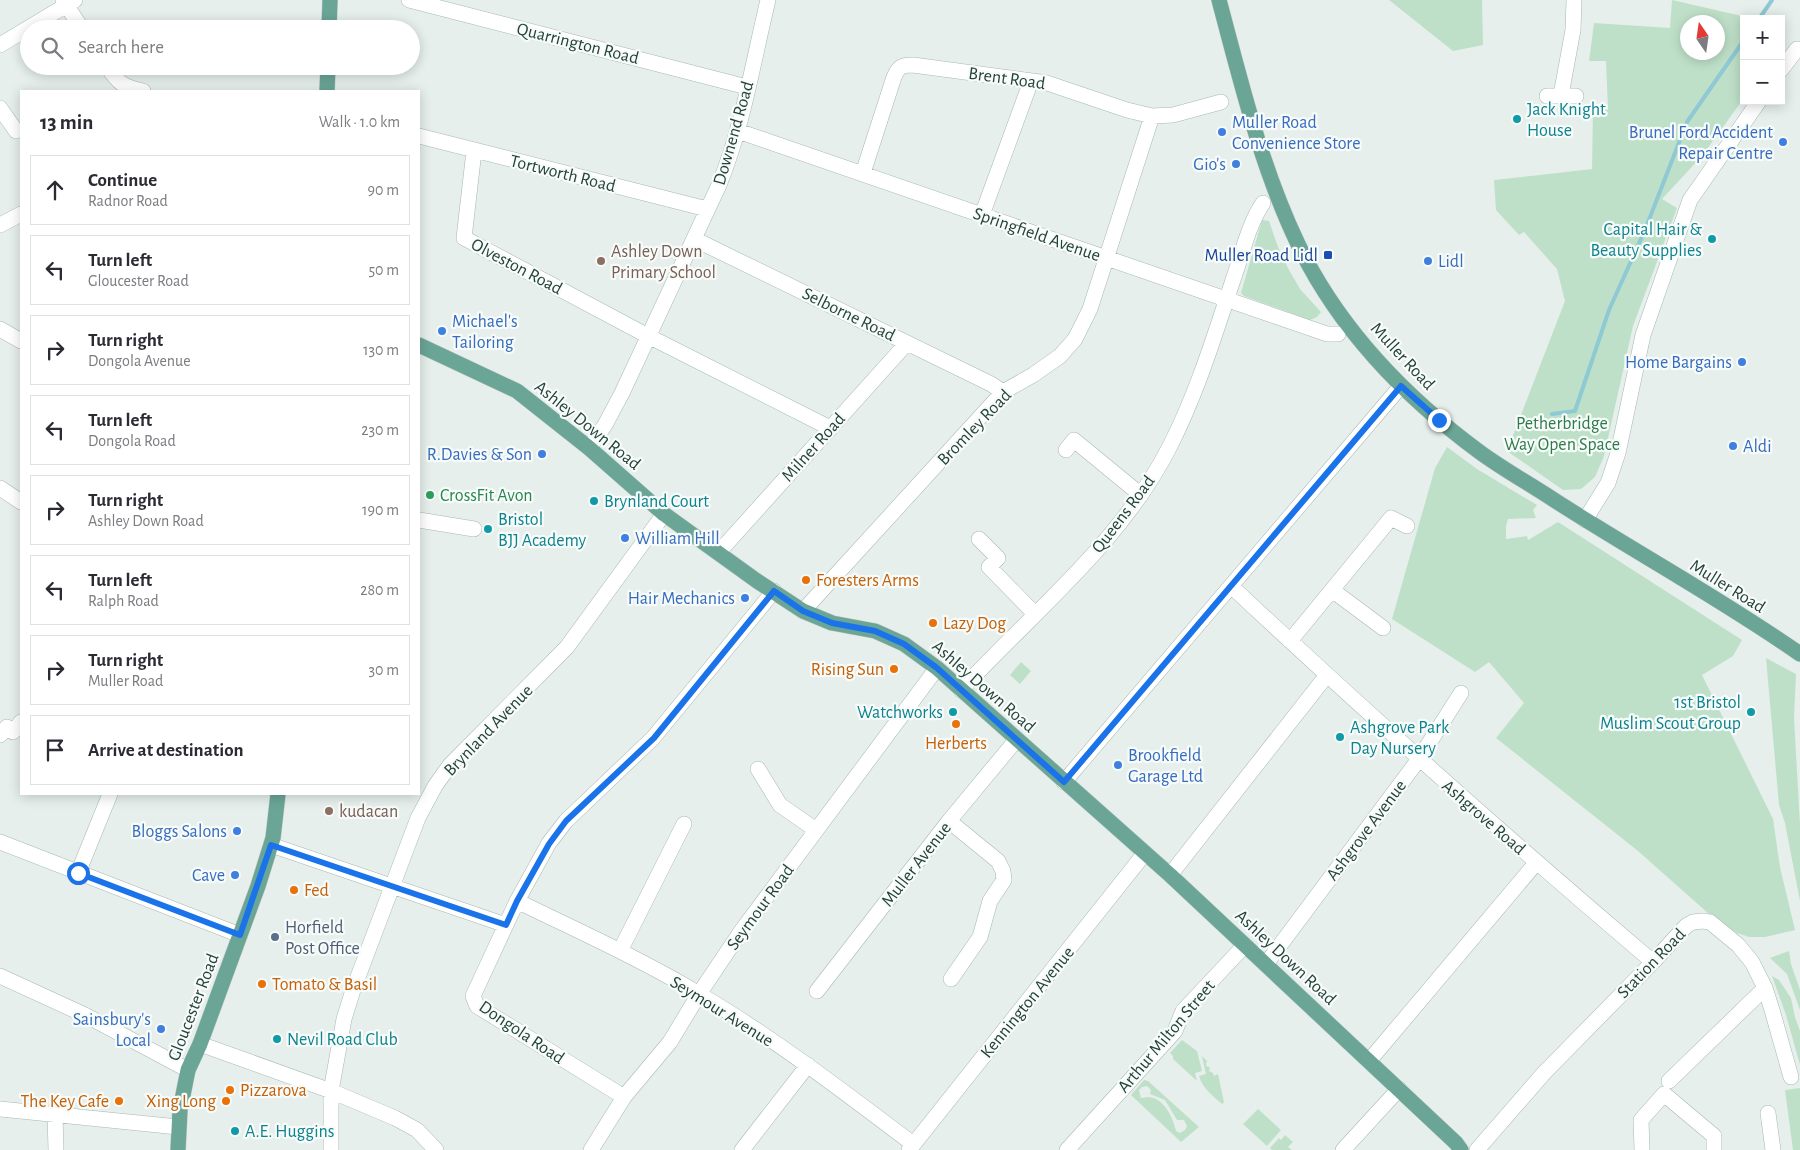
<!DOCTYPE html>
<html lang="en">
<head>
<meta charset="utf-8">
<style>
  :root { --surface:#fff; --page:#f7f7f7; --text:#2b2b33; --muted:#7c7c81; --line:#e1e1e2 }
  body { margin:0; font-family:"Alegreya Sans",sans-serif; background:var(--page); color:var(--text) }
  .controls { position:absolute; right:15px; top:15px; display:grid; overflow:hidden; border-radius:0px; box-shadow:0 2px 12px #0003 }
  .controls button { width:45px; height:45px; display:grid; place-items:center; padding:0; border:0; border-bottom:1px solid var(--line); background:var(--surface); color:var(--text); font:25px sans-serif }
  .compass { position:absolute; left:1680px; top:15px; width:45px; height:45px; border-radius:50%; background:var(--surface); box-shadow:0 2px 12px #0003; rotate:347deg }
  .stop { position:absolute; width:15px; height:15px; margin:-11px; border:4px solid #1a73e8; border-radius:50%; background:#fff }
  .stop.end { background:#1a73e8; border-color:#fff; box-shadow:0 1px 5px #0008 }
  .list { margin:0; padding:0; list-style:none }
  h2 { display:flex; justify-content:space-between; align-items:center; height:65px; margin:0; padding:0 20px; font-size:21px }
  h2 small { font-size:16px; font-weight:400; color:var(--muted) }
  .list li { display:grid; grid-template-columns:32px 1fr auto; gap:15px; align-items:center; box-sizing:border-box; height:70px; margin:0 10px 10px; padding:0 10px; border:1px solid var(--line); border-radius:0px }
  .list b { display:block; font-size:19px; white-space:nowrap }
  .list p { margin:0; font-size:16px; white-space:nowrap; color:var(--muted) }
  .list em { font-size:16px; font-style:normal; color:var(--muted) }
  .icon { flex:none; width:28px; height:28px; fill:none; stroke:currentColor; stroke-width:2; stroke-linecap:round; stroke-linejoin:round }
  .map { position:relative; flex:none; width:1800px; height:1150px; overflow:hidden }
  .search { position:absolute; background:var(--surface); box-shadow:0 2px 12px #0003; left:20px; top:20px; width:400px; height:55px; display:flex; align-items:center; gap:12px; box-sizing:border-box; padding:0 18px; border-radius:28px; color:var(--muted); font-size:19px }
  .panel { position:absolute; background:var(--surface); box-shadow:0 2px 12px #0003; left:20px; top:90px; width:400px; height:705px; border-radius:0px }
  .map>svg:first-child { display:block }
  .green { fill:#bfe0c8; fill-rule:evenodd }
  .lines { fill:none; stroke-linecap:round; stroke-linejoin:round }
  .stream { stroke:#8ec9d4; stroke-width:4 }
  .minor-casing { stroke:#a8b8b2; stroke-width:16 }
  .major-casing { stroke:#c2cac8; stroke-width:16 }
  .minor { stroke:#fff; stroke-width:15 }
  .major { stroke:#6aa596; stroke-width:15 }
  .route { stroke:#1a73e8; stroke-width:6 }
  .culture-dot { fill:#0f9aa8; stroke:#f7fbf9; stroke-width:2 }
  .shop-dot { fill:#3f7fe0; stroke:#f7fbf9; stroke-width:2 }
  .transit-dot { fill:#1a4fb4; stroke:#f7fbf9; stroke-width:2 }
  .education-dot { fill:#8d6e63; stroke:#f7fbf9; stroke-width:2 }
  .leisure-dot { fill:#2e9e5b; stroke:#f7fbf9; stroke-width:2 }
  .food-dot { fill:#e8710a; stroke:#f7fbf9; stroke-width:2 }
  .service-dot { fill:#5c6f8a; stroke:#f7fbf9; stroke-width:2 }
  .labels { text-anchor:middle; stroke-width:4.5; stroke-linejoin:round; paint-order:stroke }
  .street-label { font-size:18px; fill:#24423a; stroke:#f7fbf9 }
  .culture-label { font-size:18px; fill:#0d838f; stroke:#f7fbf9; text-anchor:start }
  .shop-label { font-size:18px; fill:#366cbe; stroke:#f7fbf9; text-anchor:end }
  .education-label { font-size:18px; fill:#785e54; stroke:#f7fbf9; text-anchor:start }
  .transit-label { font-size:18px; fill:#164399; stroke:#f7fbf9; text-anchor:end }
  .park-label { font-size:18px; fill:#2d7a4b; stroke:#f7fbf9 }
  .leisure-label { font-size:18px; fill:#27864d; stroke:#f7fbf9; text-anchor:start }
  .food-label { font-size:18px; fill:#c56008; stroke:#f7fbf9; text-anchor:start }
  .service-label { font-size:18px; fill:#4e5e75; stroke:#f7fbf9; text-anchor:start }
</style>
</head>
<body>
<div class="map">
<svg width="1800" height="1150" viewBox="0 0 1800 1150">
  <rect width="100%" height="100%" fill="#e6efeb"/>
  <path class="green" d="M 1389,0 L 1482,0 L 1483,45 L 1453,51 Z
    M 1672,0 L 1755,19 L 1744,19 L 1744,98 L 1702,156 L 1662,199 L 1677,208 L 1633,326 L 1604,456 L 1595,477 L 1581,489 L 1563,490 L 1507,451 L 1565,301 L 1557,269 L 1524,232 L 1519,235 L 1496,210 L 1494,180 L 1592,169 L 1593,109 L 1608,110 L 1606,61 L 1589,61 L 1594,23 L 1670,28 ZM 1688,22 L 1718,22 L 1718,52 L 1688,52 Z
    M 1262,220 L 1269,221 L 1278,247 L 1289,270 L 1300,289 L 1321,312 L 1317,317 L 1310,320 L 1244,296 L 1241,293 Z
    M 1447,447 L 1477,469 L 1537,505 L 1533,510 L 1536,518 L 1508,519 L 1506,526 L 1506,539 L 1527,536 L 1528,540 L 1558,522 L 1742,640 L 1733,656 L 1702,675 L 1773,819 L 1780,867 L 1795,930 L 1765,937 L 1749,937 L 1737,933 L 1709,914 L 1638,851 L 1496,738 L 1524,703 L 1489,662 L 1475,672 L 1392,619 L 1435,468 Z
    M 1766,658 L 1796,674 L 1794,718 L 1800,825 L 1800,901 L 1785,823 L 1779,805 Z
    M 1021,662 L 1031,671 L 1020,684 L 1010,675 Z
    M 1789,951 L 1791,964 L 1800,990 L 1800,1010 L 1787,974 L 1770,958 Z
    M 1772,976 L 1779,980 L 1791,998 L 1795,1017 L 1800,1031 L 1800,1065 L 1786,1015 Z
    M 1182,1040 L 1197,1051 L 1202,1071 L 1195,1073 L 1197,1081 L 1173,1059 L 1173,1056 L 1170,1053 Z
    M 1202,1056 L 1207,1061 L 1206,1064 L 1207,1067 L 1210,1067 L 1209,1071 L 1213,1073 L 1214,1076 L 1218,1074 L 1224,1102 L 1222,1104 C 1213,1096 1202,1088 1199,1076 L 1206,1074 Z
    M 1144,1080 L 1148,1081 L 1199,1127 L 1181,1142 L 1131,1095 ZM 1147,1086 L 1151,1090 L 1150,1094 L 1165,1100 L 1177,1120 L 1184,1120 L 1187,1126 L 1185,1130 L 1180,1133 L 1176,1131 C 1173,1118 1165,1099 1149,1097 C 1146,1097 1144,1098 1141,1098 L 1139,1090 L 1142,1087 Z
    M 1800,1088 L 1800,1150 L 1793,1150 L 1785,1090 Z
    M 1258,1109 L 1281,1130 L 1267,1146 L 1243,1124 Z
    M 1285,1135 L 1293,1142 L 1288,1147 L 1292,1150 L 1272,1150 L 1270,1148 L 1279,1138 L 1281,1140 Z"/>
  <g class="lines">
    <path class="stream" d="M 1759,19 L 1772,0
      M 1552,414 L 1575,411 L 1609,310 L 1645,230 L 1687,122 L 1744,40"/>
    <defs>
      <path id="minor" d="M 63,0 L 82,29
        M 409,0 L 747,87
        M 0,45 L 75,0
        M 107,66 C 118,83 123,87 143,91
        M 1781,70 L 1797,49
        M 1561,95 L 1573,30 L 1574,0
        M 1547,96 L 1576,96
        M 0,108 L 16,131
        M 738,131 C 935,197 1130,268 1327,334 L 1338,334
        M 419,136 L 707,209
        M 474,151 L 464,238 L 648,336 L 830,428
        M 863,173 L 894,77 C 899,66 902,65 913,65 L 1047,83 L 1127,110 L 1152,116 L 1173,115 L 1221,102
        M 982,215 L 1031,81
        M 0,225 L 21,214
        M 694,239 L 991,384 L 1003,392
        M 0,329 L 21,341
        M 589,448 L 605,425 L 622,393 L 719,185 C 743,126 753,62 768,0
        M 1066,450 L 1074,440 L 1141,495
        M 0,488 L 21,502
        M 419,520 L 474,529
        M 1585,520 L 1608,483 L 1618,453 L 1643,335 L 1690,200 L 1759,101
        M 979,539 L 998,558 L 989,567 L 1035,614
        M 719,552 L 907,343
        M 1231,586 C 1369,715 1509,840 1653,962
        M 1332,590 L 1383,628
        M 803,611 L 1003,392 L 1033,375 L 1060,356 L 1075,339 L 1090,309 L 1152,116
        M 1290,641 L 1391,518 L 1407,526
        M 961,690 C 1033,612 1121,543 1170,446 C 1197,393 1214,337 1233,280 C 1242,255 1248,225 1263,203
        M 0,735 L 7,727 L 13,732 L 21,722
        M 758,769 L 780,805 L 816,830
        M 1064,782 L 1401,386
        M 949,821 L 998,861 L 1003,871 L 1004,880 L 990,901 L 980,937 L 951,979
        M 0,842 L 240,935
        M 271,845 L 506,925
        M 78,873 L 110,794
        M 1170,875 L 1327,675
        M 517,901 C 578,931 641,959 699,994 C 774,1038 844,1092 913,1144
        M 620,951 L 684,824
        M 1266,964 L 1419,759 L 1461,693
        M 0,976 L 85,1015 L 188,1070
        M 817,991 L 949,821 L 1017,739
        M 200,1044 L 331,1091 L 395,1118 L 417,1130 L 436,1150
        M 1369,1061 L 1536,863
        M 1669,1081 L 1765,988
        M 624,1097 L 477,1006 L 473,996 L 517,901 L 549,843 L 566,821 L 653,738 L 774,591
        M 0,1109 L 178,1127
        M 1768,1113 L 1773,1150
        M 55,1115 L 56,1150
        M 331,1150 L 331,1091 L 344,1019 L 353,990 L 418,818 L 435,786 L 450,765 L 567,647 L 664,514
        M 591,1150 L 624,1097 L 670,1042 L 699,994 L 742,930 L 937,668
        M 742,1150 L 808,1065
        M 909,1150 L 1145,853
        M 1067,1150 L 1175,1031 L 1183,1011 L 1245,945
        M 1343,1150 L 1399,1089
        M 1477,1150 L 1544,1073 L 1653,962 L 1686,926 L 1693,922 L 1703,921 L 1710,922 L 1738,945 L 1752,962 L 1765,988 L 1772,1010 L 1791,1077
        M 1642,1150 L 1641,1120 L 1664,1094 L 1714,1136 L 1714,1150"/>
      <path id="major" d="M 1219,0 C 1241,82 1261,167 1298,244 C 1339,329 1406,398 1481,453 C 1503,469 1528,483 1551,498 C 1633,551 1720,598 1800,654
        M 329,29 L 330,0
        M 327,91 L 328,66
        M 419,345 L 517,391 L 589,448 L 664,514 L 757,581 L 803,611 L 832,623 L 875,631 L 904,644 L 937,668 L 1170,875 L 1456,1143 L 1461,1150
        M 178,1150 L 180,1110 L 188,1070 L 200,1044 L 258,886 L 273,838 L 278,794"/>
    </defs>
    <use href="#minor" class="minor-casing"/>
    <use href="#major" class="major-casing"/>
    <use href="#minor" class="minor"/>
    <use href="#major" class="major"/>
  </g>
  <g class="lines">
    <path class="route" d="M 78,873 L 240,935 L 271,845 L 506,925 L 517,901 L 549,844 L 566,821 L 654,738 L 774,591 L 803,611 L 832,623 L 875,631 L 904,644 L 937,668 L 1064,782 L 1401,386 L 1439,420"/>
  </g>
  <g class="culture-dot">
    <circle cx="1517" cy="119" r="5"/>
    <circle cx="1712" cy="239" r="5"/>
    <circle cx="594" cy="501" r="5"/>
    <circle cx="488" cy="529" r="5"/>
    <circle cx="953" cy="712" r="5"/>
    <circle cx="1751" cy="712" r="5"/>
    <circle cx="1340" cy="737" r="5"/>
    <circle cx="277" cy="1039" r="5"/>
    <circle cx="235" cy="1131" r="5"/>
  </g>
  <g class="shop-dot">
    <circle cx="1222" cy="132" r="5"/>
    <circle cx="1783" cy="142" r="5"/>
    <circle cx="1236" cy="164" r="5"/>
    <circle cx="1428" cy="261" r="5"/>
    <circle cx="442" cy="331" r="5"/>
    <circle cx="1742" cy="362" r="5"/>
    <circle cx="1733" cy="446" r="5"/>
    <circle cx="542" cy="454" r="5"/>
    <circle cx="625" cy="538" r="5"/>
    <circle cx="745" cy="598" r="5"/>
    <circle cx="1118" cy="765" r="5"/>
    <circle cx="237" cy="831" r="5"/>
    <circle cx="235" cy="875" r="5"/>
    <circle cx="161" cy="1029" r="5"/>
  </g>
  <rect class="transit-dot" x="1323" y="250" width="10" height="10" rx="2.5"/>
  <g class="education-dot">
    <circle cx="601" cy="261" r="5"/>
    <circle cx="329" cy="811" r="5"/>
  </g>
  <circle class="leisure-dot" cx="430" cy="495" r="5"/>
  <g class="food-dot">
    <circle cx="806" cy="580" r="5"/>
    <circle cx="933" cy="623" r="5"/>
    <circle cx="894" cy="669" r="5"/>
    <circle cx="956" cy="724" r="5"/>
    <circle cx="294" cy="890" r="5"/>
    <circle cx="262" cy="984" r="5"/>
    <circle cx="230" cy="1090" r="5"/>
    <circle cx="119" cy="1101" r="5"/>
    <circle cx="226" cy="1101" r="5"/>
  </g>
  <circle class="service-dot" cx="275" cy="937" r="5"/>
  <g class="labels">
    <g class="street-label">
      <text transform="translate(578 43) rotate(14)" y="6">Quarrington Road</text>
      <text transform="translate(1007 78) rotate(8)" y="6">Brent Road</text>
      <text transform="translate(733 133) rotate(-74)" y="6">Downend Road</text>
      <text transform="translate(563 173) rotate(14)" y="6">Tortworth Road</text>
      <text transform="translate(1037 234) rotate(19)" y="6">Springfield Avenue</text>
      <text transform="translate(517 266) rotate(28)" y="6">Olveston Road</text>
      <text transform="translate(849 314) rotate(26)" y="6">Selborne Road</text>
      <text transform="translate(1403 356) rotate(47)" y="6">Muller Road</text>
      <text transform="translate(588 425) rotate(39)" y="6">Ashley Down Road</text>
      <text transform="translate(974 427) rotate(-46)" y="6">Bromley Road</text>
      <text transform="translate(813 447) rotate(-48)" y="6">Milner Road</text>
      <text transform="translate(1123 514) rotate(-53)" y="6">Queens Road</text>
      <text transform="translate(1728 586) rotate(32)" y="6">Muller Road</text>
      <text transform="translate(984 686) rotate(41)" y="6">Ashley Down Road</text>
      <text transform="translate(488 730) rotate(-46)" y="6">Brynland Avenue</text>
      <text transform="translate(1484 817) rotate(41)" y="6">Ashgrove Road</text>
      <text transform="translate(1366 830) rotate(-53)" y="6">Ashgrove Avenue</text>
      <text transform="translate(916 864) rotate(-52)" y="6">Muller Avenue</text>
      <text transform="translate(760 907) rotate(-54)" y="6">Seymour Road</text>
      <text transform="translate(1286 957) rotate(43)" y="6">Ashley Down Road</text>
      <text transform="translate(1651 963) rotate(-46)" y="6">Station Road</text>
      <text transform="translate(1027 1002) rotate(-51)" y="6">Kennington Avenue</text>
      <text transform="translate(193 1007) rotate(-69)" y="6">Gloucester Road</text>
      <text transform="translate(722 1011) rotate(32)" y="6">Seymour Avenue</text>
      <text transform="translate(522 1032) rotate(34)" y="6">Dongola Road</text>
      <text transform="translate(1166 1036) rotate(-50)" y="6">Arthur Milton Street</text>
    </g>
    <g class="culture-label">
      <text x="1527" y="115">Jack Knight<tspan x="1527" dy="21">House</tspan></text>
      <text x="1702" y="235" text-anchor="end">Capital Hair &amp;<tspan x="1702" dy="21">Beauty Supplies</tspan></text>
      <text x="604" y="507">Brynland Court</text>
      <text x="498" y="525">Bristol<tspan x="498" dy="21">BJJ Academy</tspan></text>
      <text x="1741" y="708" text-anchor="end">1st Bristol<tspan x="1741" dy="21">Muslim Scout Group</tspan></text>
      <text x="943" y="718" text-anchor="end">Watchworks</text>
      <text x="1350" y="733">Ashgrove Park<tspan x="1350" dy="21">Day Nursery</tspan></text>
      <text x="287" y="1045">Nevil Road Club</text>
      <text x="245" y="1137">A.E. Huggins</text>
    </g>
    <g class="shop-label">
      <text x="1232" y="128" text-anchor="start">Muller Road<tspan x="1232" dy="21">Convenience Store</tspan></text>
      <text x="1773" y="138">Brunel Ford Accident<tspan x="1773" dy="21">Repair Centre</tspan></text>
      <text x="1226" y="170">Gio's</text>
      <text x="1438" y="267" text-anchor="start">Lidl</text>
      <text x="452" y="327" text-anchor="start">Michael's<tspan x="452" dy="21">Tailoring</tspan></text>
      <text x="1732" y="368">Home Bargains</text>
      <text x="1743" y="452" text-anchor="start">Aldi</text>
      <text x="532" y="460">R.Davies &amp; Son</text>
      <text x="635" y="544" text-anchor="start">William Hill</text>
      <text x="735" y="604">Hair Mechanics</text>
      <text x="1128" y="761" text-anchor="start">Brookfield<tspan x="1128" dy="21">Garage Ltd</tspan></text>
      <text x="227" y="837">Bloggs Salons</text>
      <text x="225" y="881">Cave</text>
      <text x="151" y="1025">Sainsbury's<tspan x="151" dy="21">Local</tspan></text>
    </g>
    <g class="education-label">
      <text x="611" y="257">Ashley Down<tspan x="611" dy="21">Primary School</tspan></text>
      <text x="339" y="817">kudacan</text>
    </g>
    <g class="transit-label">
      <text x="1318" y="261">Muller Road Lidl</text>
    </g>
    <g class="park-label">
      <text x="1562" y="429">Petherbridge<tspan x="1562" dy="21">Way Open Space</tspan></text>
    </g>
    <g class="leisure-label">
      <text x="440" y="501">CrossFit Avon</text>
    </g>
    <g class="food-label">
      <text x="816" y="586">Foresters Arms</text>
      <text x="943" y="629">Lazy Dog</text>
      <text x="884" y="675" text-anchor="end">Rising Sun</text>
      <text x="956" y="749" text-anchor="middle">Herberts</text>
      <text x="304" y="896">Fed</text>
      <text x="272" y="990">Tomato &amp; Basil</text>
      <text x="240" y="1096">Pizzarova</text>
      <text x="109" y="1107" text-anchor="end">The Key Cafe</text>
      <text x="216" y="1107" text-anchor="end">Xing Long</text>
    </g>
    <g class="service-label">
      <text x="285" y="933">Horfield<tspan x="285" dy="21">Post Office</tspan></text>
    </g>
  </g>
</svg>
<div class="controls">
<button>+</button>
<button>−</button>
</div>
<svg class="compass" viewBox="-18 -18 36 36"><path d="M0-13l5 13h-10z" fill="#e53935"/><path d="M0 13l5-13h-10z" fill="#7c7c81"/></svg>
<div class="stop" style="left:78px;top:873px"></div>
<div class="stop end" style="left:1439px;top:420px"></div>
<div class="search"><svg class="icon" aria-label="search" viewBox="0 0 24 24"><circle cx="10" cy="10" r="6"/><path d="M15 15l6 6"/></svg>Search here</div>
<section class="panel">
<h2>13 min<small>Walk · 1.0 km</small></h2>
<ul class="list">
<li><svg class="icon" aria-label="ahead" viewBox="0 0 24 24"><path d="M12 20V5M6 11l6-6 6 6"/></svg><div><b>Continue</b><p>Radnor Road</p></div><em>90 m</em></li>
<li><svg class="icon" aria-label="left" viewBox="0 0 24 24"><path d="M17 20v-9H6M10 6l-5 5 5 5"/></svg><div><b>Turn left</b><p>Gloucester Road</p></div><em>50 m</em></li>
<li><svg class="icon" aria-label="right" viewBox="0 0 24 24"><path d="M7 20v-9h11M14 6l5 5-5 5"/></svg><div><b>Turn right</b><p>Dongola Avenue</p></div><em>130 m</em></li>
<li><svg class="icon" aria-label="left" viewBox="0 0 24 24"><path d="M17 20v-9H6M10 6l-5 5 5 5"/></svg><div><b>Turn left</b><p>Dongola Road</p></div><em>230 m</em></li>
<li><svg class="icon" aria-label="right" viewBox="0 0 24 24"><path d="M7 20v-9h11M14 6l5 5-5 5"/></svg><div><b>Turn right</b><p>Ashley Down Road</p></div><em>190 m</em></li>
<li><svg class="icon" aria-label="left" viewBox="0 0 24 24"><path d="M17 20v-9H6M10 6l-5 5 5 5"/></svg><div><b>Turn left</b><p>Ralph Road</p></div><em>280 m</em></li>
<li><svg class="icon" aria-label="right" viewBox="0 0 24 24"><path d="M7 20v-9h11M14 6l5 5-5 5"/></svg><div><b>Turn right</b><p>Muller Road</p></div><em>30 m</em></li>
<li><svg class="icon" aria-label="arrive" viewBox="0 0 24 24"><path d="M6 21V4h12l-3 4 3 4H6"/></svg><div><b>Arrive at destination</b></div></li>
</ul>
</section>
</div>
</body>
</html>
